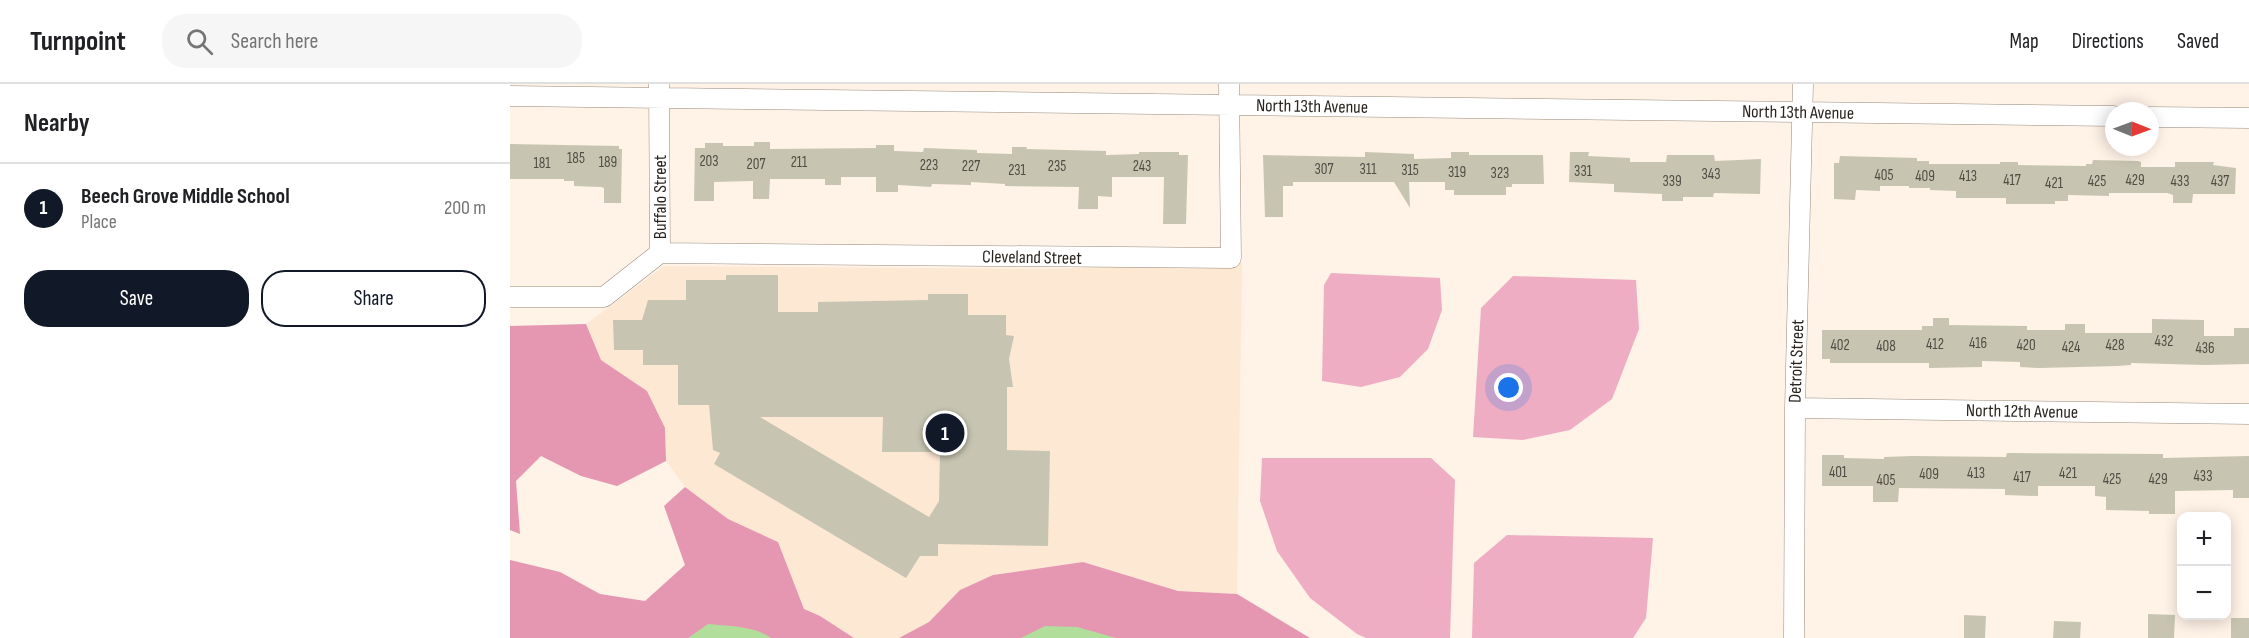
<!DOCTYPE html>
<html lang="en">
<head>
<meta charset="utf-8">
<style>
  :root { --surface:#fff; --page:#f6f6f6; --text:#202124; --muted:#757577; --line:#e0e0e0; --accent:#111827 }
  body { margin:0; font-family:"Sofia Sans Condensed",sans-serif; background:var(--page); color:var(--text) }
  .controls { position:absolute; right:18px; bottom:18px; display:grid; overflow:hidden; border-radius:12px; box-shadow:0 3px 15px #0003 }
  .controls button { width:54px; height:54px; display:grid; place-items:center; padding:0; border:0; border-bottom:2px solid var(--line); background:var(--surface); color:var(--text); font:30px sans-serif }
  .compass { position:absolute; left:1595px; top:18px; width:54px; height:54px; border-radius:50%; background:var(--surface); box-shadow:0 3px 15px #0003; rotate:91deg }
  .you { position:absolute; left:999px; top:304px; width:21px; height:21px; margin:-15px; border:4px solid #fff; border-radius:50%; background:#1a73e8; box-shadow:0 0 0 9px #1a73e833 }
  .badge { display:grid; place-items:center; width:39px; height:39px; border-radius:50%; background:var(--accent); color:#fff; font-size:20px; font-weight:700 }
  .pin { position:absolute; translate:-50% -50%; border:3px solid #fff; box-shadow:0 2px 6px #0006 }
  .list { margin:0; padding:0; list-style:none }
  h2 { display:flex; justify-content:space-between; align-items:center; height:78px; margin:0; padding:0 24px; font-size:26px }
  h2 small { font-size:20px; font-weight:400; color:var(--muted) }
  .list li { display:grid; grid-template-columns:39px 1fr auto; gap:18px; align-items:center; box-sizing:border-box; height:90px; padding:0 24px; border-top:2px solid var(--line) }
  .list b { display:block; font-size:22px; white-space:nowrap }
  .list p { margin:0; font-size:20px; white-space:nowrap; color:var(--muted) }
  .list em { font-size:20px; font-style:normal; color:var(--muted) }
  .actions { display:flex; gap:12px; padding:18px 24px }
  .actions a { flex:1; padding:14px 0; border:2px solid var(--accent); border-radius:24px; text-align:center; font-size:21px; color:var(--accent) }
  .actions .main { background:var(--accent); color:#fff }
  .icon { flex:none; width:33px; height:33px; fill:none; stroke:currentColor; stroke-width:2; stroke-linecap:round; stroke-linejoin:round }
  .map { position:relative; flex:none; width:1739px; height:554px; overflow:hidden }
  header { display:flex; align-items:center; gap:36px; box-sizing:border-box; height:84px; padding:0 30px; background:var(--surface); border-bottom:2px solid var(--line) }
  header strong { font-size:28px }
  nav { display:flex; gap:33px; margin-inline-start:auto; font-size:21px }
  .search { width:420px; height:54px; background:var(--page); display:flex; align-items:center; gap:15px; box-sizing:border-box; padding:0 21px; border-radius:24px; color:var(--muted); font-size:22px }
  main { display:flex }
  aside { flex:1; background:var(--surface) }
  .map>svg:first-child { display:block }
  .built { fill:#fde8d4 }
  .green { fill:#eeadc3 }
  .forest { fill:#e596b1 }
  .water { fill:#b2de9b }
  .building { fill:#c7c5b2; fill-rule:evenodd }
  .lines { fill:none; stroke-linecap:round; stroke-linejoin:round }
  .street-casing { stroke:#988a7c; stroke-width:21 }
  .street { stroke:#fff; stroke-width:20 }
  .labels { text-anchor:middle; stroke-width:4.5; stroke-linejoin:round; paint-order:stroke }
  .number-label { font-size:15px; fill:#514c44 }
  .street-label { font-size:18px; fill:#2a241f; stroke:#fff }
</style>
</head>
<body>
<header>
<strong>Turnpoint</strong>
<div class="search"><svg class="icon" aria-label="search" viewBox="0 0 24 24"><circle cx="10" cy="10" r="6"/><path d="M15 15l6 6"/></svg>Search here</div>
<nav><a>Map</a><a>Directions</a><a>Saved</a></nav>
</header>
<main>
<aside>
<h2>Nearby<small></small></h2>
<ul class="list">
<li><span class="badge">1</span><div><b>Beech Grove Middle School</b><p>Place</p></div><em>200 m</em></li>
</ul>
<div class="actions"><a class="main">Save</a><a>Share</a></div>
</aside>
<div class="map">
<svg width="1739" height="554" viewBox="0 0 1739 554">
  <rect width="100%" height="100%" fill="#fff2e7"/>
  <path class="built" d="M 732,179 L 727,510 L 668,507 L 573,478 L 483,491 L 450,506 L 419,538 L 389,554 L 344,554 L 310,532 L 294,525 L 268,458 L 218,435 L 175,403 L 156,377 L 155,344 L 137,307 L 91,276 L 76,240 L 154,182 L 534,185 Z"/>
  <path class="green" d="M 821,189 L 930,194 L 932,226 L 918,265 L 890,293 L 851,303 L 812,297 L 814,201 Z
    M 1003,192 L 1126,196 L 1129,245 L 1102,315 L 1060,346 L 1013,356 L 963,353 L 971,224 Z
    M 752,374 L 921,374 L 945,396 L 940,554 L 856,554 L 847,550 L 800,514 L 767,467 L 750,417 Z
    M 997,451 L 1143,454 L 1136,534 L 1123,554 L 962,554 L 964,479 Z"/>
  <path class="forest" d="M 76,240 L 91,276 L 137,307 L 155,344 L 156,377 L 107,402 L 71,392 L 31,372 L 6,397 L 10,450 L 0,446 L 0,242 Z
    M 175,403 L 218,435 L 268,458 L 294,525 L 310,532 L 344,554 L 0,554 L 0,476 L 50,488 L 90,510 L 135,517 L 175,481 L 154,422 Z
    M 573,478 L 668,507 L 727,510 L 800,554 L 389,554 L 419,538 L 450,506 L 483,491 Z"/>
  <path class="water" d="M 198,540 C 217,542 246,542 261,554 L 178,554 Z
    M 535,542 L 567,543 L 606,554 L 511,554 Z"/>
  <path class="building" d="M 244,58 L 260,58 L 260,65 L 366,64 L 366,61 L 384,61 L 384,67 L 413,68 L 414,64 L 467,66 L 467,69 L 502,70 L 502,63 L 517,63 L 516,65 L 596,67 L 596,71 L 629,70 L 629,68 L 669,68 L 669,71 L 678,71 L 676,140 L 653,140 L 654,93 L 602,93 L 602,113 L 588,112 L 588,125 L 568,125 L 569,103 L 495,102 L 495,100 L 461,98 L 461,101 L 422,100 L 421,103 L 388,101 L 388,108 L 366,108 L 366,93 L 331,93 L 331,101 L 315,101 L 315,95 L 260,95 L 259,115 L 243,115 L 243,97 L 204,98 L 204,117 L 184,117 L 185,64 L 195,64 L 195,59 L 213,59 L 213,62 L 244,62 Z
    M 0,60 L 109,62 L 109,65 L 112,65 L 111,119 L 94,119 L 94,104 L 91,103 L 64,102 L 64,97 L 54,97 L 54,95 L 0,95 Z
    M 855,68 L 904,70 L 904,75 L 941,74 L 941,68 L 959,68 L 959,71 L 1033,71 L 1034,100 L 1002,100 L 1002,103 L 996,103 L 996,111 L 944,111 L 944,106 L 935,106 L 935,98 L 899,98 L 900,124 L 884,98 L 783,98 L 783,102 L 773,102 L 773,133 L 755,133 L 753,71 L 855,73 Z
    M 1060,68 L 1079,68 L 1078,72 L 1120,74 L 1120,78 L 1156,78 L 1157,71 L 1204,71 L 1205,77 L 1251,75 L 1250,110 L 1204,109 L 1203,113 L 1173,113 L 1173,117 L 1152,117 L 1152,110 L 1104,108 L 1104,100 L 1059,98 Z
    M 1330,72 L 1407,74 L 1407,77 L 1419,77 L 1419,80 L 1490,80 L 1490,78 L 1508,78 L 1508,81 L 1576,82 L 1576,80 L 1582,80 L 1583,76 L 1628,77 L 1631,78 L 1631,83 L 1665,83 L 1665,78 L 1704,78 L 1703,81 L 1726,84 L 1725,110 L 1683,110 L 1682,119 L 1663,119 L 1663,111 L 1657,109 L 1599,109 L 1599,112 L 1558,111 L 1558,117 L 1545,117 L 1545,120 L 1496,120 L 1496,114 L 1446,114 L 1446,107 L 1420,106 L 1420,104 L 1399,104 L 1399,102 L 1370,102 L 1370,107 L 1346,106 L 1345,116 L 1324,115 L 1324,79 L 1329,79 Z
    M 216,191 L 268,191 L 268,228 L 308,228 L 308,218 L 418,216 L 418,210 L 458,210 L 458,231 L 496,231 L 496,251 L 504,252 L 499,275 L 503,303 L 497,303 L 497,366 L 540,367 L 538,462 L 428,460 L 428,472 L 410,472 L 396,494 L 204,380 L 210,369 L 203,366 L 199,321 L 168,321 L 168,281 L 133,281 L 133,266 L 104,266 L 103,236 L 132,236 L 138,216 L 176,216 L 176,196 L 216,196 ZM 250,333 L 373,333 L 372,368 L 430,368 L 429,417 L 419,433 Z
    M 1423,234 L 1439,234 L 1439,241 L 1517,242 L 1517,246 L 1555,246 L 1555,240 L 1575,240 L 1575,249 L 1642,249 L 1642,235 L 1694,236 L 1694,252 L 1724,252 L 1724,244 L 1739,244 L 1739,280 L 1695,281 L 1621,279 L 1621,281 L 1608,282 L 1529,284 L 1510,283 L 1510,278 L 1472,277 L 1472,283 L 1419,284 L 1419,279 L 1320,279 L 1320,275 L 1312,275 L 1312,246 L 1412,246 L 1412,242 L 1423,242 Z
    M 1497,369 L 1653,370 L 1653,374 L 1739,372 L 1739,414 L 1723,414 L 1723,406 L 1665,407 L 1665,430 L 1639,430 L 1639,427 L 1596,426 L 1596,413 L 1585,412 L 1585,402 L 1528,402 L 1528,412 L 1495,411 L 1495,405 L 1389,404 L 1388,418 L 1363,418 L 1363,402 L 1312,402 L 1312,371 L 1334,371 L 1334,374 L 1374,375 L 1374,373 L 1402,372 L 1496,373 Z
    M 1638,530 L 1665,531 L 1664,554 L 1638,554 Z
    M 1454,531 L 1476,532 L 1475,554 L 1454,554 Z
    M 1721,534 L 1739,534 L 1739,554 L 1721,554 Z
    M 1544,537 L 1571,538 L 1570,554 L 1543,554 Z"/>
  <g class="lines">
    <defs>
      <path id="street" d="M 149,0 L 150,169
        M 0,12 L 1604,32
        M 1640,33 L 1739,34
        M 150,169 L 721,174 L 719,0
        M 0,213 L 94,213 L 150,169
        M 1285,324 L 1739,330
        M 1284,554 L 1285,324 L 1293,0"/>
    </defs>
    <use href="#street" class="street-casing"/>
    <use href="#street" class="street"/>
  </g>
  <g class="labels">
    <g class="number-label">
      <text x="66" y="79">185</text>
      <text x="199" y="82">203</text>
      <text x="98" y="83">189</text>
      <text x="289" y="83">211</text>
      <text x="32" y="84">181</text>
      <text x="246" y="85">207</text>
      <text x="419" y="86">223</text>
      <text x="461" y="87">227</text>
      <text x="547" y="87">235</text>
      <text x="632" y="87">243</text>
      <text x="814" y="90">307</text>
      <text x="858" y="90">311</text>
      <text x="507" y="91">231</text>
      <text x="900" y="91">315</text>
      <text x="1073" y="92">331</text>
      <text x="947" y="93">319</text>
      <text x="990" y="94">323</text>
      <text x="1201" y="95">343</text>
      <text x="1374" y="96">405</text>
      <text x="1415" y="97">409</text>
      <text x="1458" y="97">413</text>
      <text x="1502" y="101">417</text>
      <text x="1625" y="101">429</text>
      <text x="1162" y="102">339</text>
      <text x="1587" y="102">425</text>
      <text x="1670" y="102">433</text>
      <text x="1710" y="102">437</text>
      <text x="1544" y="104">421</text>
      <text x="1654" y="262">432</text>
      <text x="1468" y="264">416</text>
      <text x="1425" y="265">412</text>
      <text x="1330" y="266">402</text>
      <text x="1516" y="266">420</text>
      <text x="1605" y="266">428</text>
      <text x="1376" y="267">408</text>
      <text x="1561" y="268">424</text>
      <text x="1695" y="269">436</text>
      <text x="1328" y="393">401</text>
      <text x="1466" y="394">413</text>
      <text x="1558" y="394">421</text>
      <text x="1419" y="395">409</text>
      <text x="1693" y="397">433</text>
      <text x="1512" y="398">417</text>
      <text x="1602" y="400">425</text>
      <text x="1648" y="400">429</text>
      <text x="1376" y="401">405</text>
    </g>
    <g class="street-label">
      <text transform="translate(802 22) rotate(1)" y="6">North 13th Avenue</text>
      <text transform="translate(1288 28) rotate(1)" y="6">North 13th Avenue</text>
      <text transform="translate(150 113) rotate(-90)" y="6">Buffalo Street</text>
      <text transform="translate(522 173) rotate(1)" y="6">Cleveland Street</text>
      <text transform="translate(1286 277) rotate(-88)" y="6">Detroit Street</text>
      <text transform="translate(1512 327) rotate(1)" y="6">North 12th Avenue</text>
    </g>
  </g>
</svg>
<div class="controls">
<button>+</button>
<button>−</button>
</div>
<svg class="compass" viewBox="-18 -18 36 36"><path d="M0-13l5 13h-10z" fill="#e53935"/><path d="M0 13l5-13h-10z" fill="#757577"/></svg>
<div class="you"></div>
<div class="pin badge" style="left:435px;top:349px">1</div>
</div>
</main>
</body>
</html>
